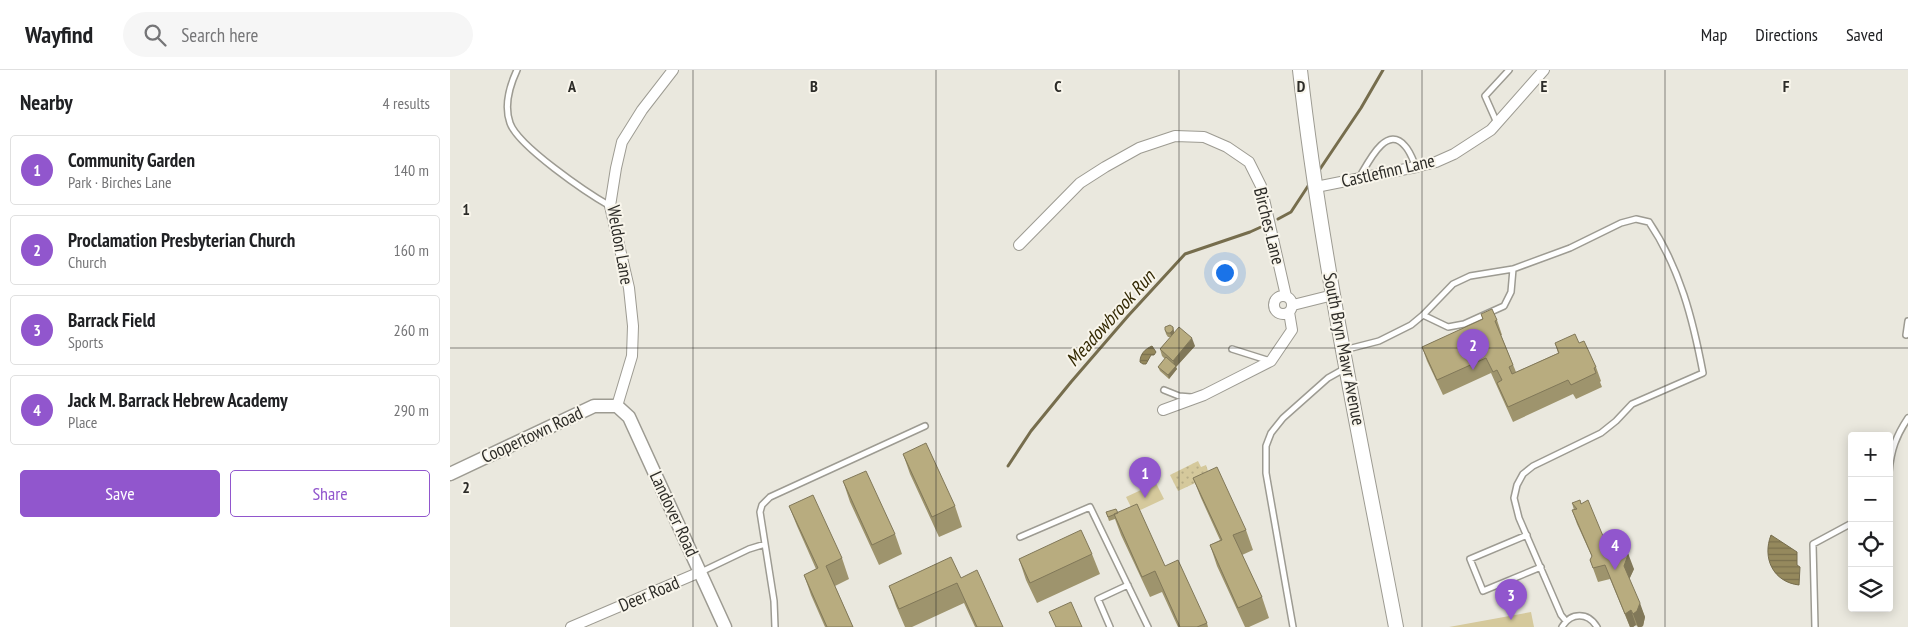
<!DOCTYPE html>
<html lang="en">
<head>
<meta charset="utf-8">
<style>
  :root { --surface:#fff; --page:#f6f6f6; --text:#202124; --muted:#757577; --line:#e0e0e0; --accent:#9156cd }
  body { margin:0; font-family:"PT Sans Narrow",sans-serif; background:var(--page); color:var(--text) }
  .controls { position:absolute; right:15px; bottom:15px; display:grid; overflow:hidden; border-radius:5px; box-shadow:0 2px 12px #0003 }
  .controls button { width:45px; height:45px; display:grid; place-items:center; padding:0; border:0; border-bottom:1px solid var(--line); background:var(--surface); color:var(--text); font:25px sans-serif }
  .you { position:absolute; left:774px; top:202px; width:18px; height:18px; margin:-12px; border:4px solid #fff; border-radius:50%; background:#1a73e8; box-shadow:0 0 0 8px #1a73e833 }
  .badge { display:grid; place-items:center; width:32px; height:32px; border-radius:50%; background:var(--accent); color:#fff; font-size:16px; font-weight:700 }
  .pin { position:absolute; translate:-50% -41px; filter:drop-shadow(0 1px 2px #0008) }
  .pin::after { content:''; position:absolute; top:26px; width:18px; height:15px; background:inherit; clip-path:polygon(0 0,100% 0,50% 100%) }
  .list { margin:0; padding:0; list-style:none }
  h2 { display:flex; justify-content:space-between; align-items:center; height:65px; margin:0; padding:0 20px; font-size:21px }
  h2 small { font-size:16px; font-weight:400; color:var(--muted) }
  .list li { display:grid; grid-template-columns:32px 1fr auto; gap:15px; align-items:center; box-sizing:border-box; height:70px; margin:0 10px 10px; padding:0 10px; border:1px solid var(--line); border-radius:5px }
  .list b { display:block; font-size:19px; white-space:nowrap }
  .list p { margin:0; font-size:16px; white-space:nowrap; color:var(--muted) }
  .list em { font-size:16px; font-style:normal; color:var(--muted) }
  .actions { display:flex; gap:10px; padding:15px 20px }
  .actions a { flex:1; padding:11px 0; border:1px solid var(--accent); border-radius:5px; text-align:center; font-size:18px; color:var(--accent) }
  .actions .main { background:var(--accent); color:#fff }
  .icon { flex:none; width:28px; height:28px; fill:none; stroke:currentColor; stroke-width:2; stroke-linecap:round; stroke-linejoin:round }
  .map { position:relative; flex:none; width:1458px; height:557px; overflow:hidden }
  header { display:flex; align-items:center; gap:30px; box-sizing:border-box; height:70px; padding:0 25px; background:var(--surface); border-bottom:1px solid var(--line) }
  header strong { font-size:24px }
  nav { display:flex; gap:28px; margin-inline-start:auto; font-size:18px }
  .search { width:350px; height:45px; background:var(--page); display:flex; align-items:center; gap:12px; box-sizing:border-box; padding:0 18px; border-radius:28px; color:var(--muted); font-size:19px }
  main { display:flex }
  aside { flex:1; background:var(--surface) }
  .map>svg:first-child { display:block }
  .green { fill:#d5c99c }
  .park { fill:url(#park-dots) }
  .water { fill:url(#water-rules); stroke:#766d4d }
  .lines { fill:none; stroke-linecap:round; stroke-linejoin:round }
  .stream { stroke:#766d4d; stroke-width:3 }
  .service-casing { stroke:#9d9b92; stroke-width:8 }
  .minor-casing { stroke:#9d9b92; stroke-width:12 }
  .tertiary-casing { stroke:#9d9b92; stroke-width:15 }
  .secondary-casing { stroke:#9d9b92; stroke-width:16 }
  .service { stroke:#fff; stroke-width:5 }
  .minor { stroke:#fff; stroke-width:10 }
  .tertiary { stroke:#fff; stroke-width:12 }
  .secondary { stroke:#fff; stroke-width:14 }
  .wall { fill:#9e946d }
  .shaded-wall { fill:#817859 }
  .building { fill:#b8ac7f; stroke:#817859 }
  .grid { fill:none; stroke:#2d2c28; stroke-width:1; stroke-opacity:0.55 }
  .labels { text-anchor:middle; stroke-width:4; stroke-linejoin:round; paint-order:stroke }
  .street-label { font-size:18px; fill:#2d2c28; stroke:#f8f5eb }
  .water-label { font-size:19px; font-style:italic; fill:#332903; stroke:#f8f5eb }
  .grid-label { font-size:16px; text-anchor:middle; font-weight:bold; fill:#2d2c28; stroke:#f8f5eb; stroke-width:4; stroke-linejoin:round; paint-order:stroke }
</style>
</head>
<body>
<header>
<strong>Wayfind</strong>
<div class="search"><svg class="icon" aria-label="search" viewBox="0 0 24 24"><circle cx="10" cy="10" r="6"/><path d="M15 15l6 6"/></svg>Search here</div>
<nav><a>Map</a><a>Directions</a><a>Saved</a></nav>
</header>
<main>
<aside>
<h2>Nearby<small>4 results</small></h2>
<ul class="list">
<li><span class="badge">1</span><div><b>Community Garden</b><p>Park · Birches Lane</p></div><em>140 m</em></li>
<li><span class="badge">2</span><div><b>Proclamation Presbyterian Church</b><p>Church</p></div><em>160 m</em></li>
<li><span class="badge">3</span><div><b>Barrack Field</b><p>Sports</p></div><em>260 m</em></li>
<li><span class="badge">4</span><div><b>Jack M. Barrack Hebrew Academy</b><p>Place</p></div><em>290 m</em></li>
</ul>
<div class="actions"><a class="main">Save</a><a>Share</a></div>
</aside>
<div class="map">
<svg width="1458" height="557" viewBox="0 0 1458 557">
  <defs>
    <pattern id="park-dots" width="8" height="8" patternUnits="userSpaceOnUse" patternTransform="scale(1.25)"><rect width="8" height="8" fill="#d5c99c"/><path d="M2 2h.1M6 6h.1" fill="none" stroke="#b7ad86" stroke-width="1.8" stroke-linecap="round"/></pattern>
    <pattern id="water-rules" width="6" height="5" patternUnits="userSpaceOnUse" patternTransform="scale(1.25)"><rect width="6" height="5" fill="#95895d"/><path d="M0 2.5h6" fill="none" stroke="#7a704d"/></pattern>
  </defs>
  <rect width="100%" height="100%" fill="#eae8de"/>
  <path class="green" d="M 706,413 L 714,429 L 684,443 L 676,427 Z
    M 1081,542 L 1084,557 L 999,557 Z"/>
  <path class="park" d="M 748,391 L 751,397 L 756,395 L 758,401 L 754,403 L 756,408 L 728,421 L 720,405 Z"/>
  <path class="water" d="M 702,276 L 706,282 L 704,285 L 701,285 L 696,294 L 693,294 L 690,292 C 690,284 695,279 702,276 Z
    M 1321,465 L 1347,482 L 1347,495 L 1350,497 L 1349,515 C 1323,512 1312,488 1321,465 Z"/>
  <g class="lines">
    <path class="stream" d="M 868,102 L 911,38 L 933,0
      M 828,149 L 841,142 L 860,113
      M 558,396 L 581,361 L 621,312 L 678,246 L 735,184 L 800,162 L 811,157"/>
    <defs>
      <path id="service" d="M 67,0 C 60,15 54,36 60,53 C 68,76 137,123 160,136
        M 1047,53 L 1035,26 L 1059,0
        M 909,108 C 917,95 936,53 955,76 C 960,81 963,90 966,97
        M 973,245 L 998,257 L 1014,254 L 1054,236 L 1061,222 L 1063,199
        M 1456,265 L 1458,251
        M 782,279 L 820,291
        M 894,280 L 929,271 L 961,255 L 973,245 L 1003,214 L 1020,206 L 1063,199 L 1120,178 L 1171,153 L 1186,149 L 1199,152 C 1230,198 1243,250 1253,303 L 1182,334 L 1166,351 L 1151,363 L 1083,396 L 1073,404 L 1067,415 L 1064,428 L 1069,448 L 1111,545 L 1116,551
        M 714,320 L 729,326 L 741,327
        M 1439,402 C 1441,380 1446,366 1458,348
        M 1077,465 L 1020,489 L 1033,521 L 1091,497
        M 570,467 L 640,437 L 698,557
        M 251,502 L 299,479 L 315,474
        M 325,557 L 324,531 L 310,442 L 312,435 L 320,427 L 475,356
        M 660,557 L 648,529 L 678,515
        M 843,557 L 816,403 L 816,376 L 821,363 L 833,348 L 878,308 L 894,299
        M 1112,557 C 1121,542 1138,542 1147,557
        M 1365,557 L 1363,474 L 1402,453"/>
      <path id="minor" d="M 866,117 L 966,97 L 986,92 L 1004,84 L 1041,60 L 1094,0
        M 569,175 L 630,113 L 655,97 L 689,78 L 725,66 L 754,67 L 777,77 L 799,92 L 811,116 L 836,226
        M824 235a9 9 0 1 1 18 0a9 9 0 1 1-18 0Z
        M 843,235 L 883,225
        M 167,336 L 182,286 L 183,256 L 179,218 L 160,136 L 166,98 L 172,72 L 192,40 L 223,0
        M 713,340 L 754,325 L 821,291 L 842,260 L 839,242
        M 121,557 L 250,502"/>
      <path id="tertiary" d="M 0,404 L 144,336 L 167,336 L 179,347 L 275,557"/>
      <path id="secondary" d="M 850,0 C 871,187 911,372 946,557"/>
    </defs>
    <use href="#service" class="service-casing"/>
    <use href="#minor" class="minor-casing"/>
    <use href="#tertiary" class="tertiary-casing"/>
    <use href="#secondary" class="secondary-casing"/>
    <use href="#service" class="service"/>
    <use href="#minor" class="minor"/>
    <use href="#tertiary" class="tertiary"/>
    <use href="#secondary" class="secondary"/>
  </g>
  <path class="wall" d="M 1031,244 L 1047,250 L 1052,265 L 1051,265 L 1066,302 L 1108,283 L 1105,273 L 1129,273 L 1146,297 L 1151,311 L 1150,312 L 1152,317 L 1126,329 L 1123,324 L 1063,352 L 1041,303 L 993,325 L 977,291 L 972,277 L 1033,250 Z
    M 715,260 L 724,261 L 724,263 L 745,276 L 726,297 L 727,299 L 719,309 L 710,301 L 708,297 L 715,289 L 712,286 L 710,279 L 721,267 L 718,267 L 716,264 Z
    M 453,384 L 505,436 L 512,457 L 489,467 L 460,404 Z
    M 743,408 L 796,460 L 803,480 L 792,485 L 812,527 L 819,548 L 799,557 L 795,557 L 767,496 L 760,475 L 770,470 L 751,428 Z
    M 393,411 L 445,464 L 452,484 L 429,495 L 400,432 Z
    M 1122,433 L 1131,433 L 1158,478 L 1184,499 L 1179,509 L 1195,547 L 1193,556 L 1191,557 L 1188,557 L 1186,555 L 1183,557 L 1180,557 L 1160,509 L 1148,512 L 1140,490 L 1142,487 L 1127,454 L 1122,440 L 1124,440 Z
    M 339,436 L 392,488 L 399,509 L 385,516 L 403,557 L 375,557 L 361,525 L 354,505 L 366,499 L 347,456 Z
    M 656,442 L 668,443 L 715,496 L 757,553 L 758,557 L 728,557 L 712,522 L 700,527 L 671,465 L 665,449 L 659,451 Z
    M 642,484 L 650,504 L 587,533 L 576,510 L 569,489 Z
    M 511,508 L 553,557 L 525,557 L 514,533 L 462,557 L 455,557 L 446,536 L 439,516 Z"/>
  <path class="shaded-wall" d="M 723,257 L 724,261 L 724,264 L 722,267 L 720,263 Z
    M 742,268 L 745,276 L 726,297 L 727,299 L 719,309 L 718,305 L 725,297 L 723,291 Z
    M 1173,470 L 1184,499 L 1179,510 L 1174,496 Z
    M 1190,533 L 1195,547 L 1193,556 L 1191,557 L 1188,557 L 1183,544 Z
    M 1181,540 L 1186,555 L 1183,557 L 1180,557 L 1175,544 Z"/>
  <path class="building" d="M 1042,239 L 1047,250 L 1045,251 L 1063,295 L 1059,297 L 1062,304 L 1109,283 L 1105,273 L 1125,264 L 1129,273 L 1134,271 L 1146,297 L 1144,298 L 1146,303 L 1121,315 L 1118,310 L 1058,337 L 1047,313 L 1052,310 L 1047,300 L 1043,302 L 1036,288 L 987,310 L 972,277 L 1033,249 L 1031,244 Z
    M 720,255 L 723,257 L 723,260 L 720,263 L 717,263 L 715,260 L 715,257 Z
    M 729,257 L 742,268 L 723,291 L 710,279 Z
    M 716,287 L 726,296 L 718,305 L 708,297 Z
    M 476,373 L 505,436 L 482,447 L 453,384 Z
    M 767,397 L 796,460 L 783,465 L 812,527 L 788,538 L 760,475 L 772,470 L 743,408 Z
    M 416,401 L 445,464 L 422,475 L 393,411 Z
    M 363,425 L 392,488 L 376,496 L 403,557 L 377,557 L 354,505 L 368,498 L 339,436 Z
    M 1130,430 L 1131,434 L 1138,430 L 1158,478 L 1173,470 L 1178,485 L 1174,496 L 1190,533 L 1187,541 L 1183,544 L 1181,540 L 1175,544 L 1155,495 L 1143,498 L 1140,490 L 1142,486 L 1122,440 L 1127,439 L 1122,433 Z
    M 687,434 L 715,496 L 728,490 L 757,553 L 747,557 L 730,557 L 705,501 L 692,507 L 664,444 Z
    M 666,439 L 668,443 L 658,447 L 656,442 Z
    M 631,460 L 642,484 L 580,513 L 569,489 Z
    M 501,487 L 511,508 L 527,500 L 553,557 L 527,557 L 507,513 L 449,539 L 439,516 Z
    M 621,532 L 632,557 L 606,557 L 599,542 Z"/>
  <path class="grid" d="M 243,0 L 243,557M 486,0 L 486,557M 729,0 L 729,557M 972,0 L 972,557M 1215,0 L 1215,557M 0,278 L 1458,278"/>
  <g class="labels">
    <g class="street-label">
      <text transform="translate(938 101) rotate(-13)" y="6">Castlefinn Lane</text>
      <text transform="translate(819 156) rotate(76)" y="6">Birches Lane</text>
      <text transform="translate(170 175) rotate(80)" y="6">Weldon Lane</text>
      <text transform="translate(894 279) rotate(79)" y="6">South Bryn Mawr Avenue</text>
      <text transform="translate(82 365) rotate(-25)" y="6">Coopertown Road</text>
      <text transform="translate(224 444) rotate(65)" y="6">Landover Road</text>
      <text transform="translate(199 524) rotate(-23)" y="6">Deer Road</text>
    </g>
    <g class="water-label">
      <text transform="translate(660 248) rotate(-48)" y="7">Meadowbrook Run</text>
    </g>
  </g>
  <g class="grid-label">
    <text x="122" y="22">A</text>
    <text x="364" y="22">B</text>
    <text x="608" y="22">C</text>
    <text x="851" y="22">D</text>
    <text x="1094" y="22">E</text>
    <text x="1336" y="22">F</text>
    <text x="16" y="145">1</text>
    <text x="16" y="423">2</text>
  </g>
</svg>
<div class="controls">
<button>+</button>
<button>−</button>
<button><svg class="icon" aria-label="locate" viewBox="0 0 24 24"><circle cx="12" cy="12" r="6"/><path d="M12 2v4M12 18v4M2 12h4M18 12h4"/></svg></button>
<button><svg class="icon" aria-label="layers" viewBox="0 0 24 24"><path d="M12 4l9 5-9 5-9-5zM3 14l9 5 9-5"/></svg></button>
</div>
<div class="you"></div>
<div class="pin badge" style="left:695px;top:428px">1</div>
<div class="pin badge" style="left:1023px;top:300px">2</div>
<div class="pin badge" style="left:1061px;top:550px">3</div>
<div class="pin badge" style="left:1165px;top:500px">4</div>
</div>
</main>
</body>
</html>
